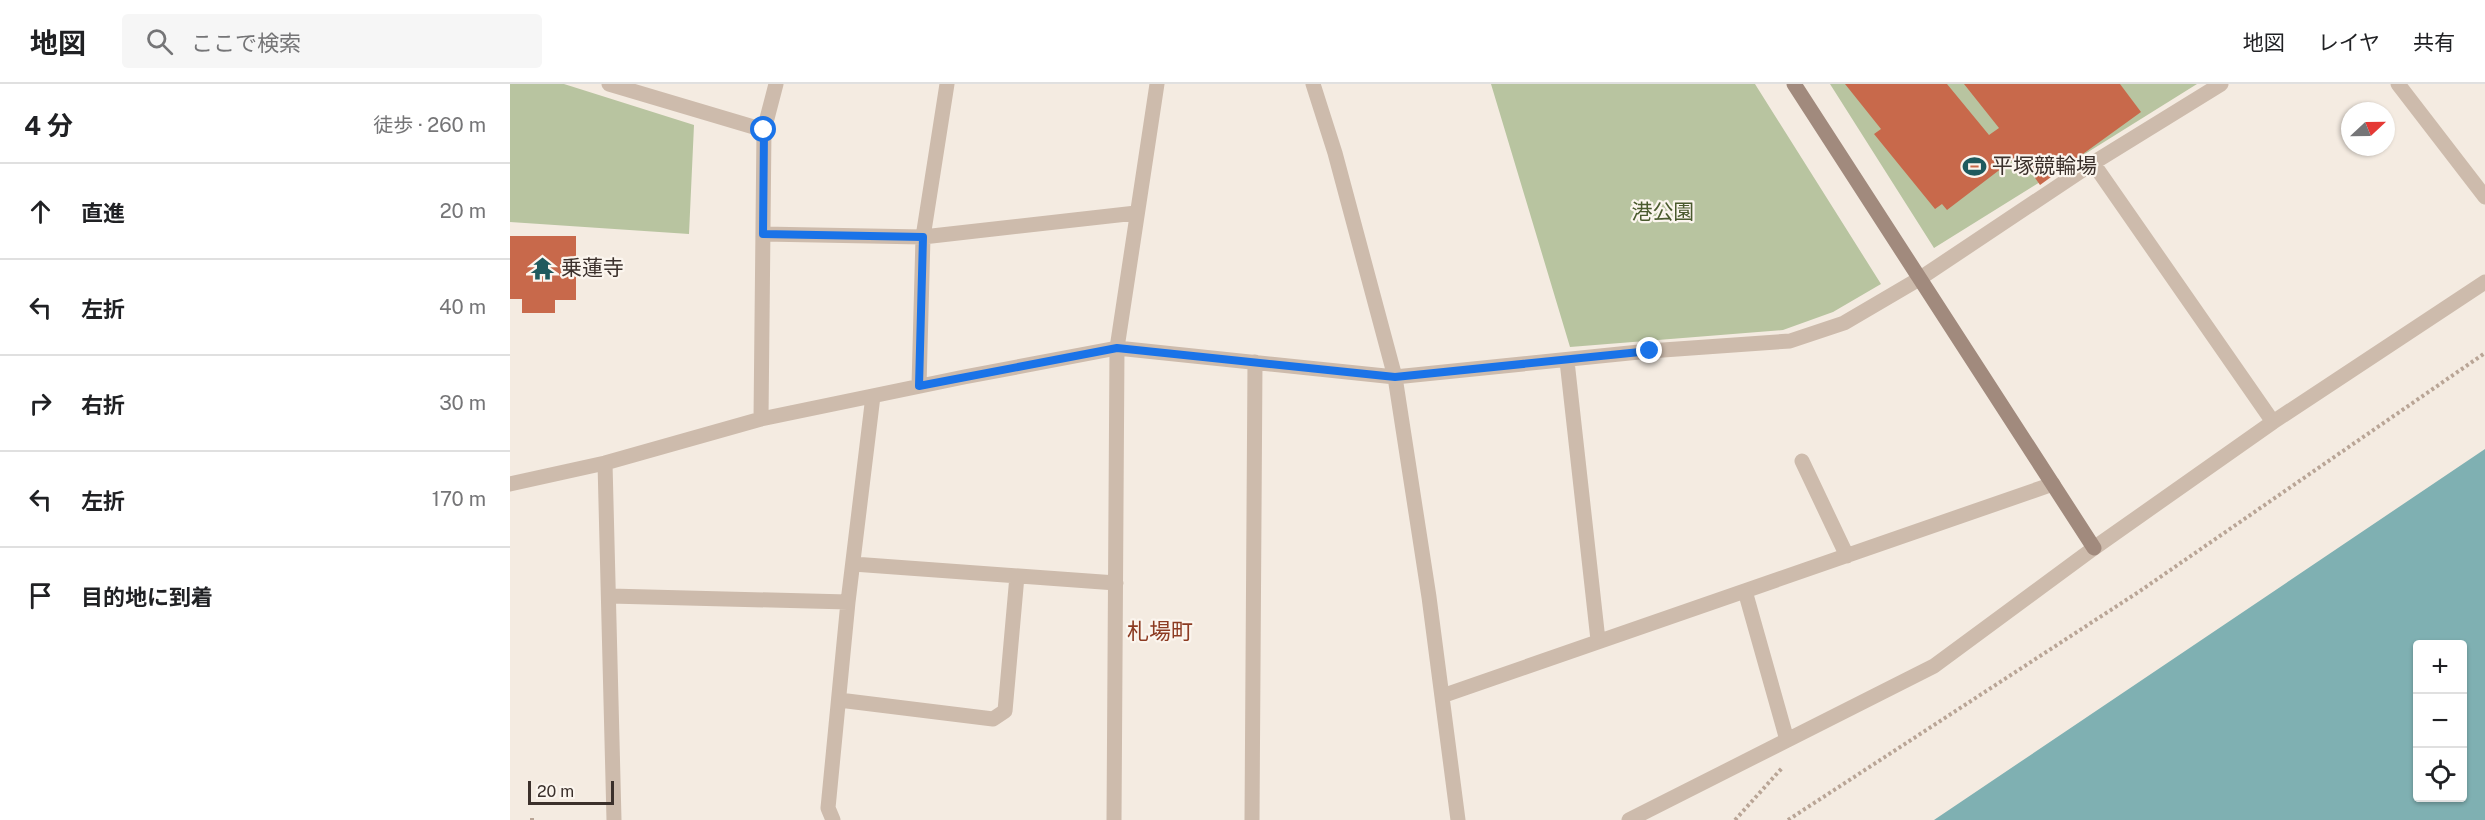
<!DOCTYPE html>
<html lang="ja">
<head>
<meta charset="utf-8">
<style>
  :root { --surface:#fff; --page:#f6f6f6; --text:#202124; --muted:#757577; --line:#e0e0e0 }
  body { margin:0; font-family:"Public Sans","Noto Sans JP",sans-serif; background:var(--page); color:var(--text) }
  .controls { position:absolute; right:18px; bottom:18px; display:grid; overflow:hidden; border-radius:6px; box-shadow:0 2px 4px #0004 }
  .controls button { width:54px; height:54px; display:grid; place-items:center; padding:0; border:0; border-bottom:2px solid var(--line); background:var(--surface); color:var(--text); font:30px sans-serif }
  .compass { position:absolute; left:1831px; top:18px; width:54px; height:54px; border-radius:50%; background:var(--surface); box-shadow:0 2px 4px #0004; rotate:68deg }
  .scale { position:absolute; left:18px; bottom:15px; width:86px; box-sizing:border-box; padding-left:6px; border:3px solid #3b302b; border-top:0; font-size:16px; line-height:21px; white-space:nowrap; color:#3b302b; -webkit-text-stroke:4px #fbf5ee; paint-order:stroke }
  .stop { position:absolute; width:18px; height:18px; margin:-14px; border:4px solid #1a73e8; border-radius:50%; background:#fff }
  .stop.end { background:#1a73e8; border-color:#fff; box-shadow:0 2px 6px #0008 }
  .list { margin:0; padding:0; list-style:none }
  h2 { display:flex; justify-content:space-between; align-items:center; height:78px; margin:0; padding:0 24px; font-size:26px }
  h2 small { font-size:20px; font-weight:400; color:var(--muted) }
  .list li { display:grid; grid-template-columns:39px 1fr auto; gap:18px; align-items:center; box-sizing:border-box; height:96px; padding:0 24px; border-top:2px solid var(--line) }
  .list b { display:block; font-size:22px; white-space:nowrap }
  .list em { font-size:20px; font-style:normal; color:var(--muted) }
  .icon { flex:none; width:33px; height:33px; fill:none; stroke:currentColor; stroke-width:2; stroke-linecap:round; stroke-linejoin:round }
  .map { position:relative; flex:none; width:1975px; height:736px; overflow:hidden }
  header { display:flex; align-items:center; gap:36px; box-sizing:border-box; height:84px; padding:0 30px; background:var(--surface); border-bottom:2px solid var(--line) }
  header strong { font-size:28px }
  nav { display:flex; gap:33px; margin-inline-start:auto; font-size:21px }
  .search { width:420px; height:54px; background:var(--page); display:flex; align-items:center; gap:15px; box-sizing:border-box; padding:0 21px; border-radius:6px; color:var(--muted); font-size:22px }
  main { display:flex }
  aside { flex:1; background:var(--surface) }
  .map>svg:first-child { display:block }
  .green { fill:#b8c4a0 }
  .water { fill:#7fb0b2; fill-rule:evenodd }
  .building { fill:#c8694b }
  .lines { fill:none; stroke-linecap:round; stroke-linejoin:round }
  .path { stroke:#b9a596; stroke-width:4; stroke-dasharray:3 3; stroke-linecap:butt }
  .street { stroke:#cdbbac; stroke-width:15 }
  .secondary { stroke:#a18a7d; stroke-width:15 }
  .route { stroke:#1a73e8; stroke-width:8 }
  .labels { text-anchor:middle; stroke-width:4.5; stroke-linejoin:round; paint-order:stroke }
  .poi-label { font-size:21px; fill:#3b302b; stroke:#fbf5ee; text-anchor:start }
  .park-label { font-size:21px; fill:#4a5a2e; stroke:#fbf5ee }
  .neighbourhood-label { font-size:22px; fill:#8c3b22; stroke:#fbf5ee }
</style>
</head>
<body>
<header>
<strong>地図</strong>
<div class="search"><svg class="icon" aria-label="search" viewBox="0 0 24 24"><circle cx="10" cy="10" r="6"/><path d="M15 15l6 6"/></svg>ここで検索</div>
<nav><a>地図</a><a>レイヤ</a><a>共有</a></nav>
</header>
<main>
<aside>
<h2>4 分<small>徒歩 · 260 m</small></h2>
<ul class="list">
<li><svg class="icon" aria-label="ahead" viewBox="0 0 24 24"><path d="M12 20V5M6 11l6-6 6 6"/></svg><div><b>直進</b></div><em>20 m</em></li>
<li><svg class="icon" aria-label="left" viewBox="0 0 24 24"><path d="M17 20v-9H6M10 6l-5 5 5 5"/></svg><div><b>左折</b></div><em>40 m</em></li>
<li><svg class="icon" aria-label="right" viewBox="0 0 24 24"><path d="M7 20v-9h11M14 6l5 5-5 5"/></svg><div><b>右折</b></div><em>30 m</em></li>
<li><svg class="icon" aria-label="left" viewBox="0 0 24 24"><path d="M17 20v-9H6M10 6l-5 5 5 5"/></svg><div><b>左折</b></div><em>170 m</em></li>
<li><svg class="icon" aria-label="arrive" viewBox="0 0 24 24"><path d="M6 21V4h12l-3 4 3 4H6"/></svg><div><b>目的地に到着</b></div></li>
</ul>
</aside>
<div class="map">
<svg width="1975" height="736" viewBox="0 0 1975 736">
  <rect width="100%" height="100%" fill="#f4ebe1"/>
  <path class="green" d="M 0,0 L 54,0 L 184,41 L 179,150 L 0,138 Z
    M 981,0 L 1245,0 L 1371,200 L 1323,228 L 1273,246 L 1060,263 Z
    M 1320,0 L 1687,0 L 1424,164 Z"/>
  <path class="water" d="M 1975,365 L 1975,736 L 1424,736 ZM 1908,560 L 1952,560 L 1952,714 L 1908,714 Z"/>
  <path class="building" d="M 1335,0 L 1437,0 L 1479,51 L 1489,44 L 1454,0 L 1610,0 L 1631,28 L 1530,101 L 1509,71 L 1437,126 L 1432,120 L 1425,125 L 1364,50 L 1371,45 Z
    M 0,152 L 66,152 L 66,216 L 45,216 L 45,229 L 12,229 L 12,215 L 0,215 Z"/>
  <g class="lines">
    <path class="path" d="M 22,734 L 22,736
      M 1225,736 L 1272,684
      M 1278,736 L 1630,507 L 1975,269"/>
    <path class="street" d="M 99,0 L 254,46
      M 803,0 L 825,69 L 885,293 L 919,513 L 948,736
      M 1888,0 L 1975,113
      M 1583,79 L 1763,338
      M 253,150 L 413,153 L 626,129
      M 1057,277 L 1088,556
      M 409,302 L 413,153 L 437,0
      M 251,335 L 254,46 L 266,0
      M 1292,377 L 1337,472
      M 95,379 L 104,736
      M 0,400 L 95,379 L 251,335 L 454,293 L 607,264 L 885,293 L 1139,267 L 1280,257 L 1334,239 L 1409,195 L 1583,79 L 1711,0
      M 343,480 L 606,499
      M 1235,507 L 1277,656
      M 100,512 L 338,518
      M 932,612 L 1543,400
      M 329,616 L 483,635 L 495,627 L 507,492
      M 323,736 L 318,724 L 338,518 L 363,312
      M 604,736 L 607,264 L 647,0
      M 742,736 L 745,278
      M 1119,736 L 1424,582 L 1584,464 L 1763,338 L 1975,198"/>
    <path class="secondary" d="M 1284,0 L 1584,464"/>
  </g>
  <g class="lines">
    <path class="route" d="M 254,46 L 253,150 L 413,153 L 409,302 L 607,264 L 885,293 L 1140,267"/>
  </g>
  <defs>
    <symbol id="stadium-bare" viewBox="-9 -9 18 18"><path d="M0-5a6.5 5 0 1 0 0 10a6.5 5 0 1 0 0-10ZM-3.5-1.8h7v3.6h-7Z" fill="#1f5a5e" stroke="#fbf5ee" stroke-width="2.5" paint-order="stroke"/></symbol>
    <symbol id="temple-bare" viewBox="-9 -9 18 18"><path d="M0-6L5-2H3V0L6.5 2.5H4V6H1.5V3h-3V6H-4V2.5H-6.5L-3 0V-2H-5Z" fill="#1f5a5e" stroke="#fbf5ee" stroke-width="2.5" paint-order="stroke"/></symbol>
  </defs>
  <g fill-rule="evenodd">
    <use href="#stadium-bare" x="1448" y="66" width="33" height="33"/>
    <use href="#temple-bare" x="16" y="168" width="33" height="33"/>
  </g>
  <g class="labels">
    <g class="poi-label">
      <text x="1482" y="89">平塚競輪場</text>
      <text x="51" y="191">乗蓮寺</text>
    </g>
    <g class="park-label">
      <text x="1153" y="135">港公園</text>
    </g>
    <g class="neighbourhood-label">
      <text x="650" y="555">札場町</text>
    </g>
  </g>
</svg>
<div class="controls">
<button>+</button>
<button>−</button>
<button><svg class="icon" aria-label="locate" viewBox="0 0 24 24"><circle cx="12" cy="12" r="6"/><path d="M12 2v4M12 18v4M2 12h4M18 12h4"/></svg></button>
</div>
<svg class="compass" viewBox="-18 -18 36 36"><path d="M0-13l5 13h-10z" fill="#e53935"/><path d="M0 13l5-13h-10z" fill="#757577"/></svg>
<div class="scale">20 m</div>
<div class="stop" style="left:254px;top:46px"></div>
<div class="stop end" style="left:1140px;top:267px"></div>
</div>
</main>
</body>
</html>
